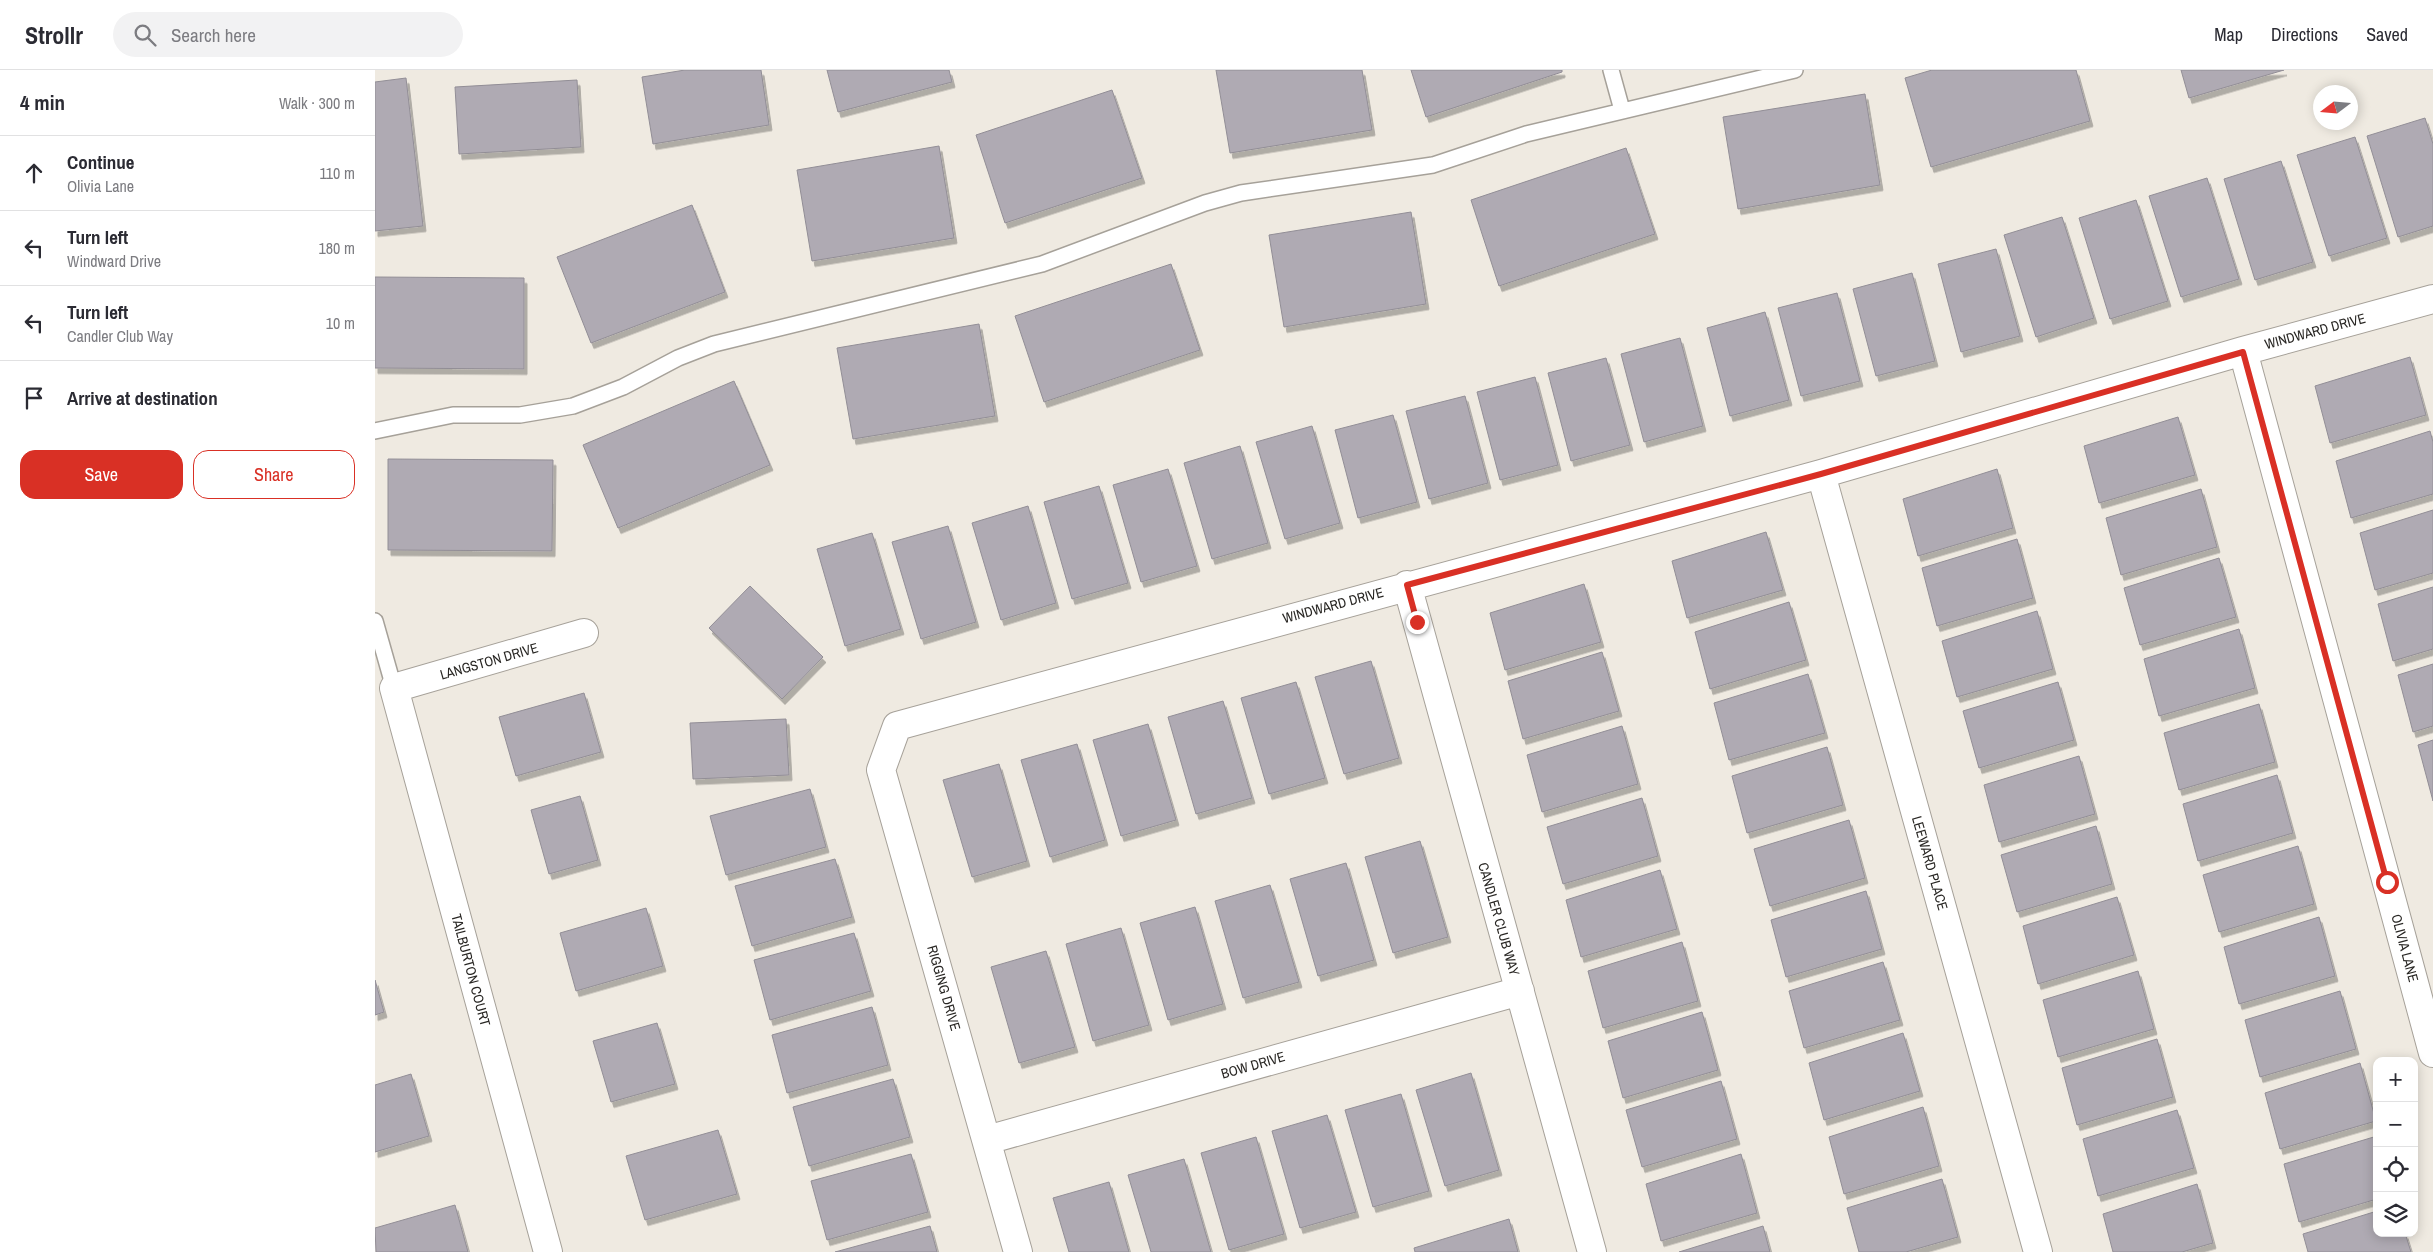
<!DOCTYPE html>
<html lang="en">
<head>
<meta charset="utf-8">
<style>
  :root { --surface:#fff; --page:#f2f2f3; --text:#2b2b33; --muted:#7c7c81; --line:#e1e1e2; --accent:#d93025 }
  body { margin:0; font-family:"Archivo Narrow",sans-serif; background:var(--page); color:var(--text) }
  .controls { position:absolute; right:15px; bottom:15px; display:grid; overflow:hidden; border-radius:10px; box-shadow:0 2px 12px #0003 }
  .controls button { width:45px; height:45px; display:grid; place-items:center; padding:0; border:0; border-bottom:1px solid var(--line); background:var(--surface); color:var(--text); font:25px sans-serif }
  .compass { position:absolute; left:1938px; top:15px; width:45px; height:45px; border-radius:50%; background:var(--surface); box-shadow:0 2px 12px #0003; rotate:254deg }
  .stop { position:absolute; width:15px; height:15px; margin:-11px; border:4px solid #d93025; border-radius:50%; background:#fff }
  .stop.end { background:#d93025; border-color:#fff; box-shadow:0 1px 5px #0008 }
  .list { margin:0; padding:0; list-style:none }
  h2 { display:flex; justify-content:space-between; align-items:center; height:65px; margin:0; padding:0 20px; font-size:21px }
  h2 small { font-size:16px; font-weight:400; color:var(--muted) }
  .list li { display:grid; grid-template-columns:32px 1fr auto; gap:15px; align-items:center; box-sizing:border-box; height:75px; padding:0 20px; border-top:1px solid var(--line) }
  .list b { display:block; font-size:19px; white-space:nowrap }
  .list p { margin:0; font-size:16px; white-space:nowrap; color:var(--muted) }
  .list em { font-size:16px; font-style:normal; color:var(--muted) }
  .actions { display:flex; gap:10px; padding:15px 20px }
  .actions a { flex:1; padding:11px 0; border:1px solid var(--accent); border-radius:15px; text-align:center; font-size:18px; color:var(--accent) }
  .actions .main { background:var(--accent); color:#fff }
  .icon { flex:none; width:28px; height:28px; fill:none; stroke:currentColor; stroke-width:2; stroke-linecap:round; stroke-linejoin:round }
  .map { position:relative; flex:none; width:2058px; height:1182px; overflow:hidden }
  header { display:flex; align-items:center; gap:30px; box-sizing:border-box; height:70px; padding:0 25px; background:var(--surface); border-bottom:1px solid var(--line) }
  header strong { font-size:24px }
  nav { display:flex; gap:28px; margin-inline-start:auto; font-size:18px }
  .search { width:350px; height:45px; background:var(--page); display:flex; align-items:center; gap:12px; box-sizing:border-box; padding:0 18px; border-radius:28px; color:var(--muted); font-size:19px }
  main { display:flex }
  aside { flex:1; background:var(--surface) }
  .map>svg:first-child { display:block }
  .building { fill:#afaab3; stroke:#928e96; filter:url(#shadow) }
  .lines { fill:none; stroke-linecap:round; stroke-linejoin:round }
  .service-casing { stroke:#a6a199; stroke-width:18 }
  .minor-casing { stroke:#a6a199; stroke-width:30 }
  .service { stroke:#fff; stroke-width:15 }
  .minor { stroke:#fff; stroke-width:28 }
  .route { stroke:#d93025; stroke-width:6 }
  .labels { text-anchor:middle; stroke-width:4; stroke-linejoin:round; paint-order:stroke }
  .street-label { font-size:14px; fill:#292724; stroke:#fff }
</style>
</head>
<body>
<header>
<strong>Strollr</strong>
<div class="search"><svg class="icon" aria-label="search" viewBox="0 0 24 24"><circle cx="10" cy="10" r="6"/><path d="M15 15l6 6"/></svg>Search here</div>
<nav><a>Map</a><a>Directions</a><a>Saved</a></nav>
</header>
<main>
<aside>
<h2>4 min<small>Walk · 300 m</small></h2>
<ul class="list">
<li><svg class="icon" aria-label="ahead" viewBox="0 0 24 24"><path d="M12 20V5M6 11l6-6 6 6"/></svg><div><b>Continue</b><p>Olivia Lane</p></div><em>110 m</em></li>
<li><svg class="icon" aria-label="left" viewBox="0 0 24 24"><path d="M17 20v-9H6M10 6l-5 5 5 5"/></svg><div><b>Turn left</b><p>Windward Drive</p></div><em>180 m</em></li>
<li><svg class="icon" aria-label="left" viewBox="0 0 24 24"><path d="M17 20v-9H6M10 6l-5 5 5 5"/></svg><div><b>Turn left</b><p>Candler Club Way</p></div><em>10 m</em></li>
<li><svg class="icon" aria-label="arrive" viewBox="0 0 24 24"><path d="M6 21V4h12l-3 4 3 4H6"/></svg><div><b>Arrive at destination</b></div></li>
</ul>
<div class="actions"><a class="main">Save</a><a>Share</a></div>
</aside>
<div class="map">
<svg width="2058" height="1182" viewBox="0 0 2058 1182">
  <defs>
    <filter id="shadow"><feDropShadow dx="3" dy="5.5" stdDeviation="0" flood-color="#0004"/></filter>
  </defs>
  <rect width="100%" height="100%" fill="#efeae1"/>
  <path class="building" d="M 310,0 L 386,0 L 394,55 L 278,74 L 267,7 Z
    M 452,0 L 574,0 L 577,12 L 463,42 Z
    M 841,0 L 987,0 L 997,60 L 855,83 Z
    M 1036,0 L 1187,0 L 1187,2 L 1051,47 Z
    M 1557,0 L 1701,0 L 1715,51 L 1556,97 L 1530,8 Z
    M 1806,0 L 1909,0 L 1814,28 Z
    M 31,8 L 48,156 L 0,161 L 0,12 Z
    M 202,10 L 206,77 L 84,84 L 80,17 Z
    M 737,20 L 767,108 L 630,153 L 601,65 Z
    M 1490,24 L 1505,115 L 1363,139 L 1348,47 Z
    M 2050,48 L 2058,74 L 2058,156 L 2023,167 L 1992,66 Z
    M 1980,67 L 2012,168 L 1954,186 L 1922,85 Z
    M 564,76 L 579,168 L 437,191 L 422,100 Z
    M 1251,78 L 1280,164 L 1124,216 L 1096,130 Z
    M 1906,91 L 1938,192 L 1880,210 L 1849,109 Z
    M 1832,108 L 1864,209 L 1806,227 L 1774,126 Z
    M 1761,130 L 1793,231 L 1735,249 L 1704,148 Z
    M 317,135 L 350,222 L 216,273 L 182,187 Z
    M 1036,142 L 1051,234 L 909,257 L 894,165 Z
    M 1687,147 L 1719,248 L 1661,267 L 1629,165 Z
    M 1621,179 L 1645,266 L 1586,282 L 1563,194 Z
    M 796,194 L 825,280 L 669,332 L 640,246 Z
    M 1537,203 L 1560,291 L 1501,306 L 1478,219 Z
    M 0,207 L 149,208 L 149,299 L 0,298 Z
    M 1462,223 L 1485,311 L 1426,326 L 1403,238 Z
    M 1390,242 L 1414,330 L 1355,346 L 1332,258 Z
    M 604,254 L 620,346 L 478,369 L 462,278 Z
    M 1305,268 L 1328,356 L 1269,372 L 1246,284 Z
    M 2035,287 L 2051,345 L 1955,373 L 1940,316 Z
    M 1231,288 L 1255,375 L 1196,391 L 1173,303 Z
    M 1160,307 L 1183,395 L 1125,410 L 1102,322 Z
    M 359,311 L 395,395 L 243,458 L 208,375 Z
    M 1090,326 L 1113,413 L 1054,429 L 1031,341 Z
    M 1018,345 L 1042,432 L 983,448 L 960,360 Z
    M 1803,347 L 1820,405 L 1724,433 L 1709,376 Z
    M 937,356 L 965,453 L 910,469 L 881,372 Z
    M 2055,361 L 2058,372 L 2058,424 L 1976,448 L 1961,391 Z
    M 865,376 L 893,473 L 837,489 L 809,393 Z
    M 13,389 L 178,390 L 177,481 L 13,480 Z
    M 793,399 L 822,496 L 766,512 L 738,415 Z
    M 1622,399 L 1638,458 L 1543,486 L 1528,429 Z
    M 724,416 L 753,513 L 697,529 L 669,432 Z
    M 1826,419 L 1842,477 L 1746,505 L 1731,448 Z
    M 653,436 L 681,533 L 626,550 L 597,453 Z
    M 2058,440 L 2058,503 L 2000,520 L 1985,463 Z
    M 573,456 L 601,552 L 546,569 L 517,472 Z
    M 1391,462 L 1408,520 L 1312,548 L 1297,491 Z
    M 497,463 L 526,559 L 470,576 L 442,479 Z
    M 1642,469 L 1658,528 L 1562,556 L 1547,498 Z
    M 1844,488 L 1861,547 L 1765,575 L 1749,518 Z
    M 1209,514 L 1226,572 L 1130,600 L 1115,543 Z
    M 375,516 L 448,587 L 407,629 L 334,558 Z
    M 2058,517 L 2058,579 L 2018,591 L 2003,534 Z
    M 1414,532 L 1431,590 L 1335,619 L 1320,562 Z
    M 1662,541 L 1678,599 L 1582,627 L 1567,571 Z
    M 1864,559 L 1880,618 L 1784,646 L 1769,589 Z
    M 1227,582 L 1244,641 L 1148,669 L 1133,611 Z
    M 996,591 L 1024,688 L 969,704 L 940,607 Z
    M 2058,594 L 2058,656 L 2038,662 L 2023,605 Z
    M 1433,604 L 1450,663 L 1354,690 L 1339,633 Z
    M 921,612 L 950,708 L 894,724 L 866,628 Z
    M 1683,612 L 1699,670 L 1604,698 L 1588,641 Z
    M 209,623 L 226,682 L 141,706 L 124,647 Z
    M 848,631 L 877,728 L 821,744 L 793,647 Z
    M 1884,634 L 1900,692 L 1804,720 L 1789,663 Z
    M 411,649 L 414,705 L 318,709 L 315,653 Z
    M 773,654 L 801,750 L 746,766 L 718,670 Z
    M 1247,656 L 1263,714 L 1167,742 L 1152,685 Z
    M 2058,670 L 2058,731 L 2043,675 Z
    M 702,674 L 730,770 L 675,787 L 646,690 Z
    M 1452,677 L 1468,735 L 1372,763 L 1357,706 Z
    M 1704,686 L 1720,744 L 1624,772 L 1609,715 Z
    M 624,694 L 652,791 L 597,807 L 568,710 Z
    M 1902,705 L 1918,763 L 1823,791 L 1808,734 Z
    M 435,719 L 451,777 L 351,805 L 335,746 Z
    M 205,726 L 223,790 L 174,804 L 156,740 Z
    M 1267,728 L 1283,786 L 1188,814 L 1172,757 Z
    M 1474,750 L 1490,808 L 1395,836 L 1379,779 Z
    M 1721,756 L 1737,814 L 1642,842 L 1626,785 Z
    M 1045,771 L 1073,867 L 1018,883 L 990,787 Z
    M 1923,776 L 1939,834 L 1844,862 L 1828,805 Z
    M 460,789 L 477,847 L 377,876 L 360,816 Z
    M 971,793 L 999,890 L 943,906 L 915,809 Z
    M 1285,800 L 1302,859 L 1206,887 L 1191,830 Z
    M 895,815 L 924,912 L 868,928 L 840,831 Z
    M 1491,821 L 1507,879 L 1411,907 L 1396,850 Z
    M 1742,827 L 1759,885 L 1663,914 L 1648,856 Z
    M 820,837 L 848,934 L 793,950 L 765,853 Z
    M 271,838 L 288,896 L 201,921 L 185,863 Z
    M 1944,847 L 1960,906 L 1864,934 L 1849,877 Z
    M 746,858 L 774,955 L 718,971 L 691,874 Z
    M 479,863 L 496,921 L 395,950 L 379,890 Z
    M 1307,872 L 1323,931 L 1228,958 L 1213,901 Z
    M 671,881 L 700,977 L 644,993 L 616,897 Z
    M 1508,892 L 1525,950 L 1429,978 L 1414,921 Z
    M 1763,901 L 1779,959 L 1683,987 L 1668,930 Z
    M 0,910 L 9,942 L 0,945 Z
    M 1965,921 L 1981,979 L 1885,1007 L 1870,950 Z
    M 497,937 L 513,995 L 412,1023 L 397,965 Z
    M 1327,942 L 1343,1000 L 1248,1028 L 1233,971 Z
    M 282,953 L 300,1014 L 236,1032 L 218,971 Z
    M 1528,963 L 1545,1021 L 1449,1050 L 1434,993 Z
    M 1782,969 L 1798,1027 L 1702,1055 L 1687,998 Z
    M 1985,993 L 2001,1051 L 1905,1079 L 1890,1023 Z
    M 1096,1003 L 1124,1100 L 1070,1116 L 1041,1020 Z
    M 36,1004 L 54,1066 L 0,1082 L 0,1015 Z
    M 518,1009 L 535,1067 L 434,1096 L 418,1037 Z
    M 1346,1011 L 1362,1069 L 1267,1097 L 1251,1040 Z
    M 1026,1024 L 1054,1121 L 998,1137 L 970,1040 Z
    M 1548,1037 L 1564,1096 L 1469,1124 L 1454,1067 Z
    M 1802,1040 L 1819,1098 L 1723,1126 L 1708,1069 Z
    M 952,1045 L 981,1142 L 925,1158 L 897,1061 Z
    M 343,1060 L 362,1124 L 270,1150 L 251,1086 Z
    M 2002,1066 L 2002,1129 L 1924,1152 L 1909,1094 Z
    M 881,1067 L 909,1164 L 854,1180 L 826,1083 Z
    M 536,1084 L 553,1142 L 452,1170 L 436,1111 Z
    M 1366,1084 L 1382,1143 L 1286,1171 L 1271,1114 Z
    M 809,1089 L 836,1182 L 776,1182 L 753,1105 Z
    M 1567,1109 L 1583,1167 L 1531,1182 L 1484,1182 L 1472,1138 Z
    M 734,1112 L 754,1182 L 694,1182 L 678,1128 Z
    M 1822,1114 L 1838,1173 L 1807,1182 L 1738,1182 L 1728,1144 Z
    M 80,1135 L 93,1182 L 1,1182 L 0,1158 Z
    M 2002,1141 L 2002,1163 L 2030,1163 L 2036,1182 L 1933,1182 L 1928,1164 Z
    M 1134,1149 L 1143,1182 L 1040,1182 L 1039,1178 Z
    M 555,1156 L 562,1182 L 460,1182 Z
    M 1388,1156 L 1395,1182 L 1304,1182 Z"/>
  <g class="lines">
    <defs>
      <path id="service" d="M 1236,0 L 1247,40
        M 0,361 L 78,345 L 145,345 L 198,336 L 248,317 L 303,288 L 339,274 L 667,194 L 830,133 L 866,123 L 1058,95 L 1151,64 L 1420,0
        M 0,551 L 19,618"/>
      <path id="minor" d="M 1868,281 L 2058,983
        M 1446,404 L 1663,1182
        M 1032,515 L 1217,1182
        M 612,1070 L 1145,921
        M 173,1182 L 19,618 L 209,563
        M 643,1182 L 506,700 L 522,656 L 1446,404 L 1868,281 L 2058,229"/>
    </defs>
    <use href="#service" class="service-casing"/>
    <use href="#minor" class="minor-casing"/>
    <use href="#service" class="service"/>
    <use href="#minor" class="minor"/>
  </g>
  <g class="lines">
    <path class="route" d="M 1042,552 L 1032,515 L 1446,404 L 1868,282 L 2012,812"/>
  </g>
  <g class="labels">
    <g class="street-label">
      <text transform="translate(1940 261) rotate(-15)" y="5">WINDWARD DRIVE</text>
      <text transform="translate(958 535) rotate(-15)" y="5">WINDWARD DRIVE</text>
      <text transform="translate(114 591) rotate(-16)" y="5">LANGSTON DRIVE</text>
      <text transform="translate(1555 793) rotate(74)" y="5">LEEWARD PLACE</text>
      <text transform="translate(1124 849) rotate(74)" y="5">CANDLER CLUB WAY</text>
      <text transform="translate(2030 878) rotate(75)" y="5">OLIVIA LANE</text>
      <text transform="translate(96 900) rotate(75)" y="5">TAILBURTON COURT</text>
      <text transform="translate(569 918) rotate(74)" y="5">RIGGING DRIVE</text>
      <text transform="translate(878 995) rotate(-16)" y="5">BOW DRIVE</text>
    </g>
  </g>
</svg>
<div class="controls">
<button>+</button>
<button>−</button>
<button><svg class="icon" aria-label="locate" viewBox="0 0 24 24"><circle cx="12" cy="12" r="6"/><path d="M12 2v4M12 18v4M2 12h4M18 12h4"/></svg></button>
<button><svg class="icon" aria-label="layers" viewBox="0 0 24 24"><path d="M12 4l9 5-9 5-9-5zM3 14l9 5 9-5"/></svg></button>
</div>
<svg class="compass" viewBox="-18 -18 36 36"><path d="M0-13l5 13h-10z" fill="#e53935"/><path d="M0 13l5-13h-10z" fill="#7c7c81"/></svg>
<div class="stop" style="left:2012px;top:812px"></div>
<div class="stop end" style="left:1042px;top:552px"></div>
</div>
</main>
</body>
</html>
